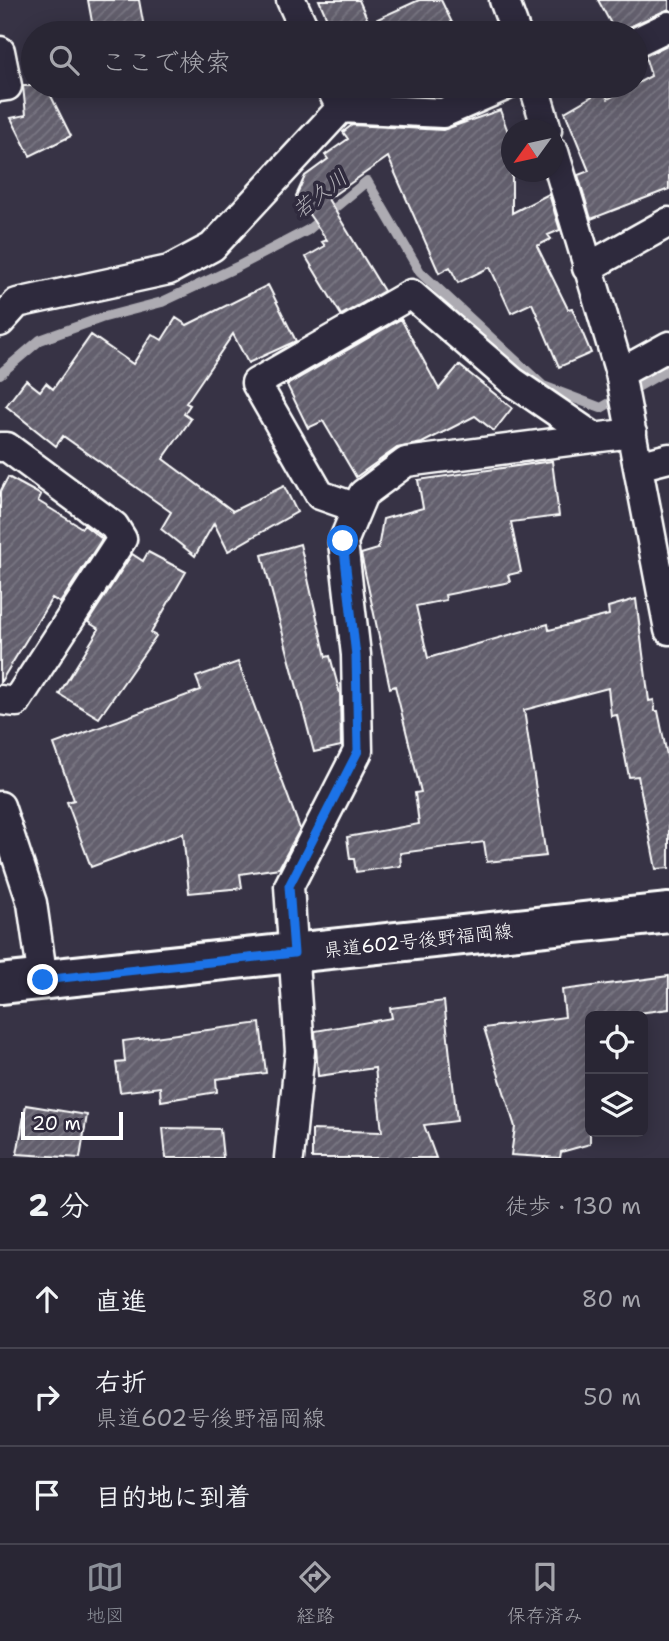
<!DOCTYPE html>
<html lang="ja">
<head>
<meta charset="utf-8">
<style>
  :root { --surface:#292634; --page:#353240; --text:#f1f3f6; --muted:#a5a5ac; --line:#45434f; --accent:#8c9099 }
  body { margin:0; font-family:"Shantell Sans","Klee One",sans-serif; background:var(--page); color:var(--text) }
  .controls { position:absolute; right:21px; bottom:21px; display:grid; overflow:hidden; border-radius:10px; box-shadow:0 4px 18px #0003 }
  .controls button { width:63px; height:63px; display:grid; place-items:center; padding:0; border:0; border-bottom:2px solid var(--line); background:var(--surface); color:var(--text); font:35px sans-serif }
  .compass { position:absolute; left:501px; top:119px; width:63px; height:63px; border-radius:50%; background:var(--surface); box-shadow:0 4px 18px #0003; rotate:237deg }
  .scale { position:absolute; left:21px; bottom:18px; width:102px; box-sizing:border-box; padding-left:7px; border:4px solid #fff; border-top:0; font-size:19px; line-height:24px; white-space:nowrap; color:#fff; -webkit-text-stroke:5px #2f2a3d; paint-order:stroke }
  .stop { position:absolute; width:21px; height:21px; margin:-16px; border:5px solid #1a73e8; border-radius:50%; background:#fff }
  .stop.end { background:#1a73e8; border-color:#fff; box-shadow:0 2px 7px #0008 }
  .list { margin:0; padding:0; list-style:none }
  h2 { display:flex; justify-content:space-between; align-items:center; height:91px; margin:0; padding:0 28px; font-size:30px }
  h2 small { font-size:23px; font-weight:400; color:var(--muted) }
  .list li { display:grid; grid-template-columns:46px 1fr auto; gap:21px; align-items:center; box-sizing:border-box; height:98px; padding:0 28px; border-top:2px solid var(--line) }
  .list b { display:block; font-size:26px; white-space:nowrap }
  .list p { margin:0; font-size:23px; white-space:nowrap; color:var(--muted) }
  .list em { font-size:23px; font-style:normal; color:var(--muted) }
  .icon { flex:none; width:38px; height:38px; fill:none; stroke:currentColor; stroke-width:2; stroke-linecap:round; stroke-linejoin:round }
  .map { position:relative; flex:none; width:669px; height:1158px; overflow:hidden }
  .search { position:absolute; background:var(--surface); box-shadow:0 4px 18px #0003; left:21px; right:21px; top:21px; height:77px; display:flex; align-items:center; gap:18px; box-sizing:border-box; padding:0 24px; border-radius:38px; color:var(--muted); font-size:26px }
  .sheet { height:385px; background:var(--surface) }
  nav { display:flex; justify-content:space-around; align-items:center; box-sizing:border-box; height:98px; border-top:2px solid var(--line); background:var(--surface); font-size:19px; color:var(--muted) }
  nav a { display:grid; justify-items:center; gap:4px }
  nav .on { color:var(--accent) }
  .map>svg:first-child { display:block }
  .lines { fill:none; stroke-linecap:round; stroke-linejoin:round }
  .stream { stroke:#adabb2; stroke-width:10 }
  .building { fill:url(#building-hatch); stroke:#fff; stroke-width:2 }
  .street-casing { stroke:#fff; stroke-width:33 }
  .secondary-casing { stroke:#fff; stroke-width:44 }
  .street { stroke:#2f2a3d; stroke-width:28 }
  .secondary { stroke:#2f2a3d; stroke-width:38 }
  .route { stroke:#1a73e8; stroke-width:9 }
  .labels { text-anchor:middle; stroke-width:7; stroke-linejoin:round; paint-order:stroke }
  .street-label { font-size:19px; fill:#fff; stroke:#2f2a3d }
  .water-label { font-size:21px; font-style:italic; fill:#b4b2b9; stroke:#2f2a3d }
</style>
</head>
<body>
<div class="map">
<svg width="669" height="1158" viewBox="0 0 669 1158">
  <defs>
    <pattern id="building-hatch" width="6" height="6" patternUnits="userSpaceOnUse" patternTransform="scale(1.75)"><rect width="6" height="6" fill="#635f6d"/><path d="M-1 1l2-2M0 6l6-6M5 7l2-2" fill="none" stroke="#7a7783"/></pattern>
  </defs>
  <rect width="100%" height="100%" fill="#373345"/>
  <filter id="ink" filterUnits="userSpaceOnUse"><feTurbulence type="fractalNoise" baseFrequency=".0143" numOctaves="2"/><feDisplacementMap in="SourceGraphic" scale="14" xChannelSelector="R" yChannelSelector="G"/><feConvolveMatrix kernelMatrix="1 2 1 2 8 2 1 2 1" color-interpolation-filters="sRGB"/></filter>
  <g filter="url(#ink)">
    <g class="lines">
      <path class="stream" d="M 0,374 L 40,340 L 101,318 L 162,302 L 239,266 L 308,230 L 367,181 L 420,272 L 543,386 L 601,408 L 669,369"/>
    </g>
    <path class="building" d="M 88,0 L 139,0 L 145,33 L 94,33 Z
      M 319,0 L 359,0 L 369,23 L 419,0 L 441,0 L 457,33 L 333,33 Z
      M 598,0 L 669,0 L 669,9 L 616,33 Z
      M 669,44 L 669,189 L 591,219 L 578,175 L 589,171 L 565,112 L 603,90 L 608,99 L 651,76 L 645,56 Z
      M 23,86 L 46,86 L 71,136 L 30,156 L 11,118 L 26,115 Z
      M 366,86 L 448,86 L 449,92 L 440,96 L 369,93 Z
      M 500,110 L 512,143 L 512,213 L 549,194 L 560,230 L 548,235 L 551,239 L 537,246 L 568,309 L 572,308 L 591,353 L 559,367 L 532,303 L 511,313 L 490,267 L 458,283 L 450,267 L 439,273 L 388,157 L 328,199 L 384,291 L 341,315 L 306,257 L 325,246 L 322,242 L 327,240 L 296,196 L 305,176 L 328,159 L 325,155 L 348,139 L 343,132 L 352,125 L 443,130 Z
      M 268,285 L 296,341 L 248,363 L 233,334 L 186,403 L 190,405 L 184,414 L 191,419 L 163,459 L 233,511 L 284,486 L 297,512 L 228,551 L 214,523 L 195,556 L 161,529 L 171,512 L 63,436 L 56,446 L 6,406 L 26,380 L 40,391 L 46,383 L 53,389 L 91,335 L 133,364 L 152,334 L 162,340 L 176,318 L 187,325 Z
      M 401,319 L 439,389 L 459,365 L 512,408 L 494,431 L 475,416 L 422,443 L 397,448 L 356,477 L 323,421 L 308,428 L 287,385 Z
      M 552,461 L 559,516 L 511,522 L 521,572 L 508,575 L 510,582 L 445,595 L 446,600 L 416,606 L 428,658 L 548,624 L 549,630 L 609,615 L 608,607 L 636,599 L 649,701 L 654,700 L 655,711 L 658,711 L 669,765 L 669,868 L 656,869 L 638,776 L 629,777 L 617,715 L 611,716 L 608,688 L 524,710 L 546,856 L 487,862 L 484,842 L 400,853 L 401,866 L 356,872 L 354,859 L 350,859 L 347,837 L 419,824 L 415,793 L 421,792 L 395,686 L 390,688 L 361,554 L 378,549 L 383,519 L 423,508 L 418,480 Z
      M 8,477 L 41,495 L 38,501 L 82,528 L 84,525 L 102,539 L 60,603 L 52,598 L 0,683 L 0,492 Z
      M 300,544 L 326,657 L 330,656 L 340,694 L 341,746 L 314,752 L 262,555 Z
      M 148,552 L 186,572 L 151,633 L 156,636 L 99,718 L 59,694 L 99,629 L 88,622 L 132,554 L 143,561 Z
      M 238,662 L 300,829 L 279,868 L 240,874 L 242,888 L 189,893 L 183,833 L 91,867 L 67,802 L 74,800 L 54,744 L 201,690 L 196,677 Z
      M 669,976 L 669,1009 L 630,1014 L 631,1016 L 590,1016 L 590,1144 L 561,1152 L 560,1158 L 511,1155 L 515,1127 L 484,1028 L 565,1017 L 562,990 Z
      M 444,1001 L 457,1121 L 424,1125 L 436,1158 L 312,1158 L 312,1130 L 382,1132 L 375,1068 L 318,1076 L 315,1031 L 392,1018 L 390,1008 Z
      M 260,1023 L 266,1073 L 216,1079 L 217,1092 L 161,1101 L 160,1087 L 120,1092 L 116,1063 L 125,1062 L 123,1041 Z
      M 26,1105 L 87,1115 L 80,1158 L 17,1154 Z
      M 163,1128 L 220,1129 L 223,1158 L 166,1158 Z"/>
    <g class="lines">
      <defs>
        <path id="street" d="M 291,0 L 306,33
          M 504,0 L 516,33
          M 636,42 L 669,26
          M 0,51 L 7,86 L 0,87
          M 330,86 L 341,108 L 443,113 L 505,86
          M 534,86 L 547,130
          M 554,152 L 620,373 L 669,630
          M 587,268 L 669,222
          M 0,322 L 17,303 L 169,270 L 212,247 L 341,108
          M 620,373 L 669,346
          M 0,447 L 7,447 L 114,526 L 122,539 L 16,702 L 0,700
          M 638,466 L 669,458
          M 357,508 L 320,495 L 256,383 L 411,294 L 513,382 L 595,438
          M 0,806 L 32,903 L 43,980
          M 289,1158 L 300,1051 L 289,886 L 358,751 L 356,655 L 343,542 L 363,494 L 406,462 L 632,433"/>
        <path id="secondary" d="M 0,984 L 669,913"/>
      </defs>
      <use href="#street" class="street-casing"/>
      <use href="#secondary" class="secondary-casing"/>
      <use href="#street" class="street"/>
      <use href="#secondary" class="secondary"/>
    </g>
  </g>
  <g class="lines" filter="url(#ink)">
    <path class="route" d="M 43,980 L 294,953 L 289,886 L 358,751 L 356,656 L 343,541"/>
  </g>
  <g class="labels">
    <g class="street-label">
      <text transform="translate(418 940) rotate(-6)" y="7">県道602号後野福岡線</text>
    </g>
    <g class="water-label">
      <text transform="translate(320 194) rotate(-38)" y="7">若久川</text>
    </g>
  </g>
</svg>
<div class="controls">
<button><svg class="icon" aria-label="locate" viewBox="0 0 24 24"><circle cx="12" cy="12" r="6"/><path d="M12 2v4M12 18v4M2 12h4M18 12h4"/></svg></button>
<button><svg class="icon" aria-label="layers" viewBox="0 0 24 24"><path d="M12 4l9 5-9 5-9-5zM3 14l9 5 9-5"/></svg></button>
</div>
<svg class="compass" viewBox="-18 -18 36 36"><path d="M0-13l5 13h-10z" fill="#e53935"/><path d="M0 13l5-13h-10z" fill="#a5a5ac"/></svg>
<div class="scale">20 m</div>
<div class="stop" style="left:343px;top:541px"></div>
<div class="stop end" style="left:43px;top:980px"></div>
<div class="search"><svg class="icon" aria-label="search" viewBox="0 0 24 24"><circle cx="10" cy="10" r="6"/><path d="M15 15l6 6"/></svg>ここで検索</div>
</div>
<section class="sheet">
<h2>2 分<small>徒歩 · 130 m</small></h2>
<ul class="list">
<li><svg class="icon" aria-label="ahead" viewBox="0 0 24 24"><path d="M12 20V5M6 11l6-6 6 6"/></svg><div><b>直進</b></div><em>80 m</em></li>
<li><svg class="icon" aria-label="right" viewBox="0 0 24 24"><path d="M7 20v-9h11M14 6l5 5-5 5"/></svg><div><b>右折</b><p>県道602号後野福岡線</p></div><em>50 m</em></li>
<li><svg class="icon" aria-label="arrive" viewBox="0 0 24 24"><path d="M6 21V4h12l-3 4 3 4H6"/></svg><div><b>目的地に到着</b></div></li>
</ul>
</section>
<nav>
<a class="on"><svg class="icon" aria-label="map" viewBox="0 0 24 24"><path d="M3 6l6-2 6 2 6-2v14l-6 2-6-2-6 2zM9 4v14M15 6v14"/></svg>地図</a>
<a><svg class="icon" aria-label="directions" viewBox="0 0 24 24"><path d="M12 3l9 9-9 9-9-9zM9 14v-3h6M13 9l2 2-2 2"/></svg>経路</a>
<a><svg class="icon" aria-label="saved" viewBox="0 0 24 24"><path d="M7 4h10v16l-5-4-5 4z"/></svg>保存済み</a>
</nav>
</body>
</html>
